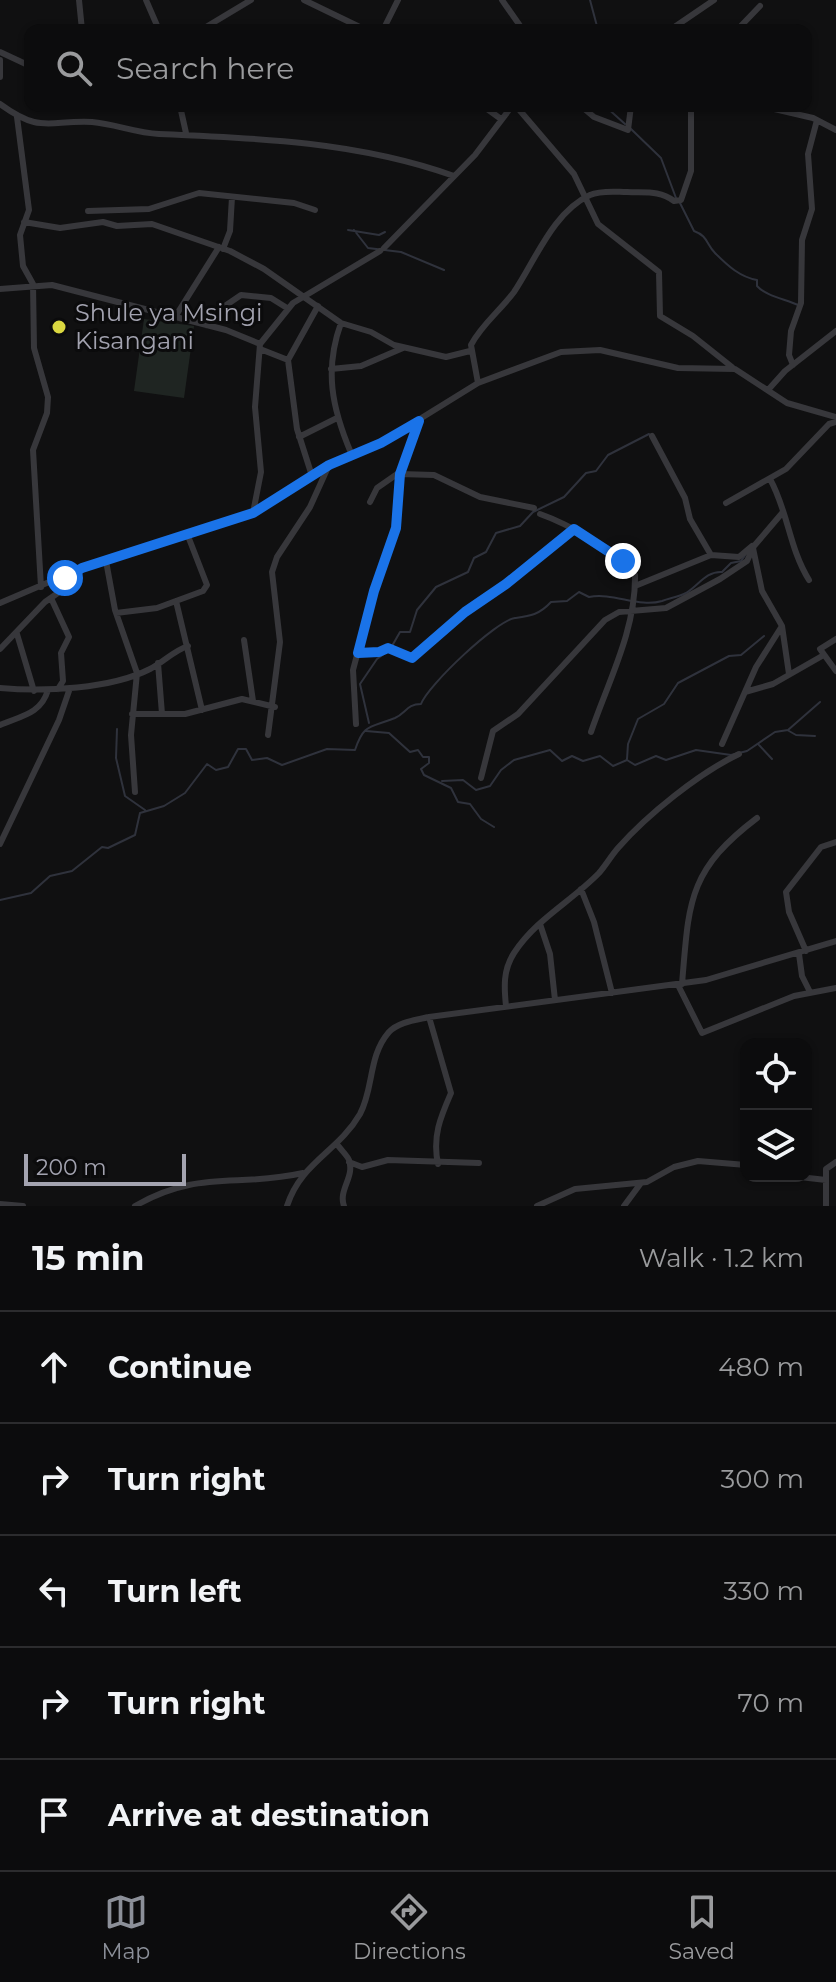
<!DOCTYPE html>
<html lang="en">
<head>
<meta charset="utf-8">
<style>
  :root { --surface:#0c0c0d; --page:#1a1a1b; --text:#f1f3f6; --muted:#9a9b9d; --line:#2c2c2e; --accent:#8c9099 }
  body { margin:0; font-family:Montserrat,sans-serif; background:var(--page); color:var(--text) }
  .controls { position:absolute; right:24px; bottom:24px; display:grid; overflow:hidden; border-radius:16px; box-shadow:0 2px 6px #0004 }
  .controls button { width:72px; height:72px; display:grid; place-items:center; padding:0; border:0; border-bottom:2px solid var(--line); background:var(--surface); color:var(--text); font:40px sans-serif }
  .scale { position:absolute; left:24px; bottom:20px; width:162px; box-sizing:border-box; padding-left:8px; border:4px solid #a3a3b0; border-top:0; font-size:22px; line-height:28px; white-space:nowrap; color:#a3a3b0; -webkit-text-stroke:6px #0b0b0c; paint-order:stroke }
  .stop { position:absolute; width:24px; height:24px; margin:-18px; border:6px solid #1a73e8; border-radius:50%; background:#fff }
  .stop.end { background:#1a73e8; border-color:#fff; box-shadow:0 2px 8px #0008 }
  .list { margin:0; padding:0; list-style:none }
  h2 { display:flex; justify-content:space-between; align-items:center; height:104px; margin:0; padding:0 32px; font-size:34px }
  h2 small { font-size:26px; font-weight:400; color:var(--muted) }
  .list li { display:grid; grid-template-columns:52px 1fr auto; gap:24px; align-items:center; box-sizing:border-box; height:112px; padding:0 32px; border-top:2px solid var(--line) }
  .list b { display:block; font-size:30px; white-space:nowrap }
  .list em { font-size:26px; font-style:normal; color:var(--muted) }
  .icon { flex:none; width:44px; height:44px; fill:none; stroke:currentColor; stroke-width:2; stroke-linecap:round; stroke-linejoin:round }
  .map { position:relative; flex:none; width:836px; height:1206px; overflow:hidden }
  .search { position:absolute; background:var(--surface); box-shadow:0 2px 6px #0004; left:24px; right:24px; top:24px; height:88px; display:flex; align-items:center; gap:20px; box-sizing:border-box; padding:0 28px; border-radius:16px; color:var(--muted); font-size:30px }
  .sheet { height:664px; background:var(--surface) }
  nav { display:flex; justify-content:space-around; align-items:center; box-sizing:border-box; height:112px; border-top:2px solid var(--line); background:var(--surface); font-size:22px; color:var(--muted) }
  nav a { display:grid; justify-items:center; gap:4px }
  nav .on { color:var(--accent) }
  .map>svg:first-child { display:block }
  .green { fill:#1f2522 }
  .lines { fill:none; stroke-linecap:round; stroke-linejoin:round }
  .stream { stroke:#2f323c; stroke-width:2 }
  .minor { stroke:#37373b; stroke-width:6 }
  .route { stroke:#1a73e8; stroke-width:10 }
  .poi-dot { fill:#dad740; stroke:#0b0b0c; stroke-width:3 }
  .labels { text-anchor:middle; stroke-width:6; stroke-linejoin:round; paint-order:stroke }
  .poi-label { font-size:24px; fill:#a3a3b0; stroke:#0b0b0c; text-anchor:start }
</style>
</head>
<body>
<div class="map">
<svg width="836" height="1206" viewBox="0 0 836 1206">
  <rect width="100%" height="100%" fill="#101011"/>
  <path class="green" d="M 144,319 L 194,326 L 184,398 L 134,391 Z"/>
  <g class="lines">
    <path class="stream" d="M 590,0 L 598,30
      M 605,106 L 625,124
      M 630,128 L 661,158 L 676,198
      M 680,203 L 694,231 C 708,236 706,244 715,253 C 728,266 740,277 757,280 L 757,286 C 766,296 785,299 798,305
      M 348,230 L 379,235 L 385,232
      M 354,230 L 368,248 L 401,252 L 444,270
      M 392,646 L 400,632 L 410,632 L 417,610 L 436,587 L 468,572 L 474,558 L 486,552 L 496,533 L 520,526 L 533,512 L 564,497 L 586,473 L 596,471 L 608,455 L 649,434
      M 369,723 L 360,684 L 377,659 L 388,651
      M 117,729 L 116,758 L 125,796 L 145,810
      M 366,731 L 389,733 L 410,752 L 418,750 L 423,757 L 429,757 L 429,763 L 421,769 L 424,775 L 451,788 L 458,802 L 470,804 L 481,819 L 494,827
      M 789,731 L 796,735 L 815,736
      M 759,745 L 772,759
      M 627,759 L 628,744 L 638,719 L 664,704 L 678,683 L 729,656 L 741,655 L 764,636
      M 442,781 L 463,780 L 476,790 L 490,786 L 501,770 L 514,760 L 550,750 L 562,761 L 572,756 L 583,761 L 600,756 L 613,766 L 627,760 L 635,765 L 656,756 L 666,760 L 696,750 L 731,755 L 747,751 L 775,732 L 788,730 L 820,702
      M 0,900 L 31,893 L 50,876 L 72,871 L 102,847 L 108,848 L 135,835 L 140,813 L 164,806 L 185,793 L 207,764 L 216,770 L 228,767 L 238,749 L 246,749 L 252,760 L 267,758 L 282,765 L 327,749 L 355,750 C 364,723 370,728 395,718 C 406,713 407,704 421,704 C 428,685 497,620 515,618 C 530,616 539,615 551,602 L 567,601 L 579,592 L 589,597 C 613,592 639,608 662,601 C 670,598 678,597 686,593 C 698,586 706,571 722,572 L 731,563 L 741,561 L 746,554"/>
    <path class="minor" d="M 79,0 L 82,30
      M 146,0 L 159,30
      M 304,0 L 366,30
      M 502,0 L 523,30
      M 201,30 L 251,0
      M 383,30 L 398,0
      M 670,30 L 714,0
      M 737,30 L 760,6
      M 0,52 L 30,66
      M 0,60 L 0,77
      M 0,104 C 41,134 48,120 92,122 C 115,124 136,133 159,134 C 259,138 359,142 454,176
      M 180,106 L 186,133
      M 483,106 L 501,119
      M 516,106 L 574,174 L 598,224 L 659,272 L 660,316 L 693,336 L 732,367
      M 581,106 L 594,117 L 628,130 L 631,106
      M 761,106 L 813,118 L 836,130
      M 17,117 L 29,210 L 20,235 L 23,266 L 33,284 L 34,348 L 48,397 L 47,413 L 33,450 L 41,587
      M 88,211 L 149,209 L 199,193 L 294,203 L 315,210
      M 24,222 L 60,228 L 103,222 L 117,226 L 152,224 L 230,251 L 264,269 L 341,323 L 371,332 L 394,345 L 446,357 L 470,351
      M 384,248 L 475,155 L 512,106
      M 223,249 L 230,231 L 232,197
      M 0,289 L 52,285 L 226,330 L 260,344
      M 175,317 L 219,247
      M 341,323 C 324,370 332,408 351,453
      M 206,325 L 219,310 L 241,295 L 271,298 L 287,308
      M 260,349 L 288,360
      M 793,365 L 789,355 L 791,331 L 801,303 L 802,240 L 812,209 L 808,154 L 817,120
      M 331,369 L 361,366 L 403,348
      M 478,383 L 471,345 C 482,324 500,311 514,292 C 535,261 553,212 590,195 C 601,190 616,192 627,192 C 646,193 659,190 674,201 L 681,200 L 691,171 L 691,106
      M 768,390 L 785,371 L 836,331
      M 652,436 L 685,498 L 690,519 L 711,555
      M 299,437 L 337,418
      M 400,474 L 434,475 L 480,497 L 534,508
      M 312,476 L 297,429 L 288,360 L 318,306
      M 770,479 C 788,511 789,548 809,580
      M 370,502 L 377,488 L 400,472
      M 726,503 L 786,469 L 829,424 L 836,422
      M 253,513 L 261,472 L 255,407 L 260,344 L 293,303 L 380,251
      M 540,514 C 563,522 625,554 635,575 C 636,630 608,682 591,732
      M 106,561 L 115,610 L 137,673 L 131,735 L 135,792
      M 635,586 L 711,555 L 739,557 L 752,546
      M 51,598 L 69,637 L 61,653 L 63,681 L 58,689
      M 176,601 L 202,710
      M 0,603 L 82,568 L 253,513 L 329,465 L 381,443 L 478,383 L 561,352 L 600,350 L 678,368 L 735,369 L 787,403 L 836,417
      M 116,613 L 157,608 L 203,591 L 207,585 L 188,536
      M 782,626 L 789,674
      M 17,634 L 34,691
      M 836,639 L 820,649 L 836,671
      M 244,640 L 253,701
      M 0,649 L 45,602 L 65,588
      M 358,653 L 379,652 L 388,648 L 412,658 L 465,612 L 506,584 L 574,529
      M 158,663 L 162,714
      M 0,688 C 44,692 111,689 150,669 C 164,662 173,651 188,646
      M 745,692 L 773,684 L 822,656
      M 132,714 L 185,714 L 242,699 L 275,707
      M 356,724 L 353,670 L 374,591 L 396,528 L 400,474 L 419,421
      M 0,725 C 21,716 41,714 48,690
      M 268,735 L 280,642 L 272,572 L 277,557 L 310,507 L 329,465
      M 722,744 L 756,667 L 782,626 L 762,591 L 753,548
      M 481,778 L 493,731 L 518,714 L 605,620 L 619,612 L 666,608 L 720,579 L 747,561 L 754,546 L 783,512
      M 0,844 L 59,720 L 70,688
      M 581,889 L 594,922 L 612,993
      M 540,924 L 550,954 L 555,1000
      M 806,951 L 789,912 L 786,892 L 821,847 L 836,842
      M 799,954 L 802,976 L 810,992
      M 682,984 C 689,903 687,871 757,818
      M 678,985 L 702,1033 L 794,996 L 836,988
      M 506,1006 C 504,987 503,970 514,953 C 536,919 572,901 599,873 C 606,865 611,856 618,848 C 647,815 699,773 739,754
      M 429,1017 L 451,1093 C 441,1116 432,1136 438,1164
      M 337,1144 C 340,1149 347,1155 349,1160 C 355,1177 338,1190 344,1206
      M 349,1162 L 362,1167 L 388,1160 L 479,1163
      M 791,1176 L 826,1180
      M 0,1204 L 23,1206
      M 135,1206 C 199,1169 236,1188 303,1173
      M 287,1206 C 301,1162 338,1152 360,1114 C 374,1088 368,1056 389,1032 C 398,1022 416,1020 429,1017 L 706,980 L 836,941
      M 537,1206 L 575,1189 L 647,1182 L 674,1167 L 698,1161 L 746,1165
      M 624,1206 L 641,1183
      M 826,1206 L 826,1169 L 836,1162"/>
  </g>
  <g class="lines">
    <path class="route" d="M 65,578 L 82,568 L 253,513 L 329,465 L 381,443 L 419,421 L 400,474 L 396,528 L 374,591 L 358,653 L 379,652 L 388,648 L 412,658 L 465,612 L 506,584 L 574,529 L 623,561"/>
  </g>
  <circle class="poi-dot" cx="59" cy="327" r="8"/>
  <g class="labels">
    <g class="poi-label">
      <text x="75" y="321">Shule ya Msingi<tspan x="75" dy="28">Kisangani</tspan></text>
    </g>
  </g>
</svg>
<div class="controls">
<button><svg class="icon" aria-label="locate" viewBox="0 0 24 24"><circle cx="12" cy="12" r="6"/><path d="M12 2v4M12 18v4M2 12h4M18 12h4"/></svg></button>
<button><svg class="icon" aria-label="layers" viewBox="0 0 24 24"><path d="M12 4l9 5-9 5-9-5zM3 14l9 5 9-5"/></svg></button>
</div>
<div class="scale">200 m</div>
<div class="stop" style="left:65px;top:578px"></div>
<div class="stop end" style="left:623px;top:561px"></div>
<div class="search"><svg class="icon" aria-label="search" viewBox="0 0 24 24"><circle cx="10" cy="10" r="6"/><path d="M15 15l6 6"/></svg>Search here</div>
</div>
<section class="sheet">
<h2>15 min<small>Walk · 1.2 km</small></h2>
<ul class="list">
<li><svg class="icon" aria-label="ahead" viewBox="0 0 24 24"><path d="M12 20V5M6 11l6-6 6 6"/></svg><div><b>Continue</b></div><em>480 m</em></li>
<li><svg class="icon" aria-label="right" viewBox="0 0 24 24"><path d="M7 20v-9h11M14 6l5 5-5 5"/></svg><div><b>Turn right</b></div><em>300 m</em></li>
<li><svg class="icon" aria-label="left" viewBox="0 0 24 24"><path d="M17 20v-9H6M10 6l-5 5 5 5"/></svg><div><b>Turn left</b></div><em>330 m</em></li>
<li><svg class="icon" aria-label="right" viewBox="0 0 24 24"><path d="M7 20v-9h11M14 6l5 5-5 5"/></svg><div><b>Turn right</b></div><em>70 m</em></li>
<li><svg class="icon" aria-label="arrive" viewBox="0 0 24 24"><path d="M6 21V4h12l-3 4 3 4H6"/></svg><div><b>Arrive at destination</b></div></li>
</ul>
</section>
<nav>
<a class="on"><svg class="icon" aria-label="map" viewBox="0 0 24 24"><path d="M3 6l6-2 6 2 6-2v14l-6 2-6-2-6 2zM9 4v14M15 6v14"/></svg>Map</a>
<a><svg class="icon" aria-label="directions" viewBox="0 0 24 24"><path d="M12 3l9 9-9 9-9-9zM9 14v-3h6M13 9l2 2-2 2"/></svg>Directions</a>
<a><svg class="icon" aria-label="saved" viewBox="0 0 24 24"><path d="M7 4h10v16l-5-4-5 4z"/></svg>Saved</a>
</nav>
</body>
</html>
